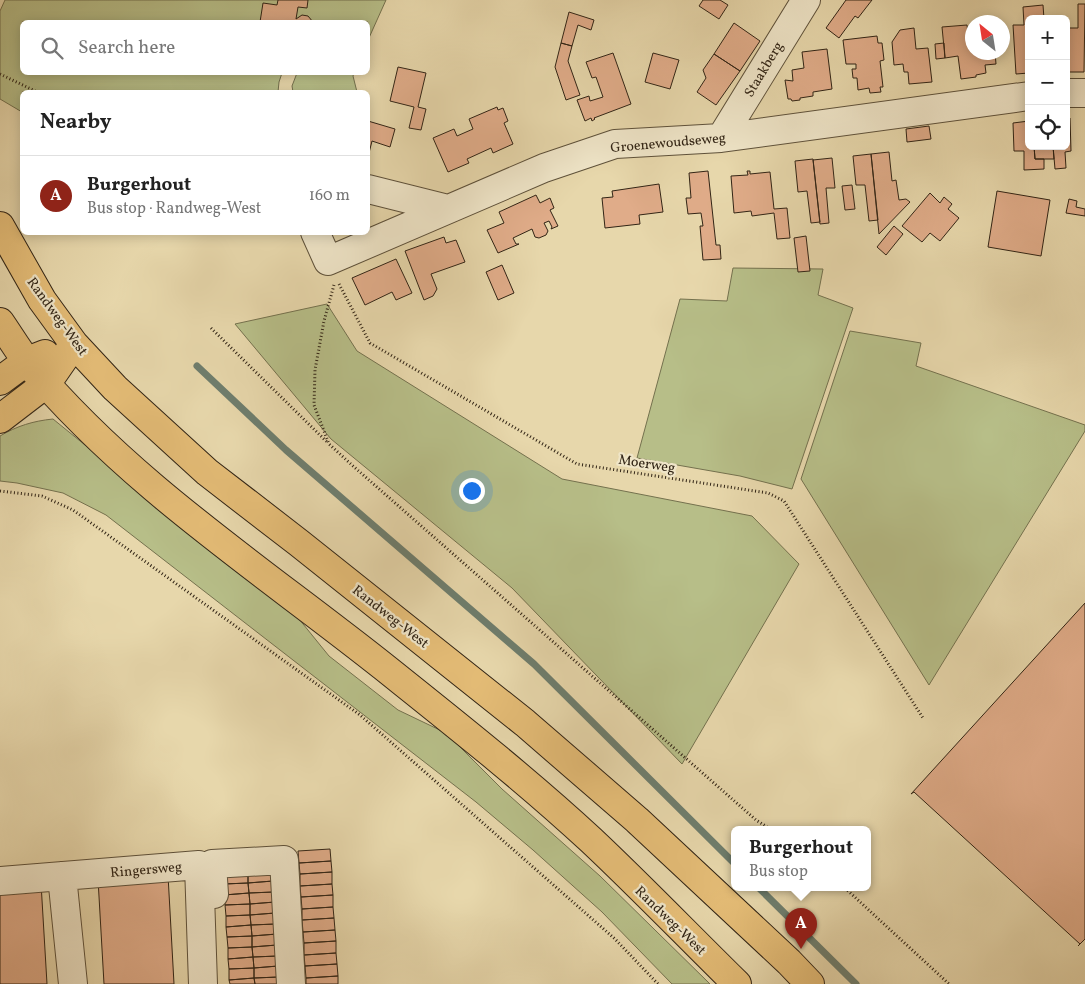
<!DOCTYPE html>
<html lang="en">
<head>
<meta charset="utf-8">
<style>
  :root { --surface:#fff; --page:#f2f2f2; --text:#222; --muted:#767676; --line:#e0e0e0; --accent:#8f2418 }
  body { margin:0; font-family:Vollkorn,serif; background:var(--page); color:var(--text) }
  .controls { position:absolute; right:15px; top:15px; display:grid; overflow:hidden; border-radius:8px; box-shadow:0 2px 12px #0003 }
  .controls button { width:45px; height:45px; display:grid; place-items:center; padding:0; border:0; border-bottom:1px solid var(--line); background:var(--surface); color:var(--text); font:25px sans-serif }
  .compass { position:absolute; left:965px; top:15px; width:45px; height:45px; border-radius:50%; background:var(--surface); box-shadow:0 2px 12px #0003; rotate:330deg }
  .you { position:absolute; left:471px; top:490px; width:18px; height:18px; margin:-12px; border:4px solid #fff; border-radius:50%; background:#1a73e8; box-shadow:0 0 0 8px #1a73e833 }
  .badge { display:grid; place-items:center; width:32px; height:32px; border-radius:50%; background:var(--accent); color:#fff; font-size:16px; font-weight:700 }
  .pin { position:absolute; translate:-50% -41px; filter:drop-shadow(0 1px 2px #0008) }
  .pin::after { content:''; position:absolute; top:26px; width:18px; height:15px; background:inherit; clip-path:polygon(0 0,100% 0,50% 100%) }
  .popup { position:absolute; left:731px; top:826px; width:140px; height:65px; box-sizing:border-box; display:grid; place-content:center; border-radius:8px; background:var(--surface); filter:drop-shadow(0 1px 4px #0005); font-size:16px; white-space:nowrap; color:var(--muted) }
  .popup b { font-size:19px; color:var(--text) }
  .popup::after { content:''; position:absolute; left:50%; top:100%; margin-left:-10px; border:10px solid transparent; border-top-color:var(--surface) }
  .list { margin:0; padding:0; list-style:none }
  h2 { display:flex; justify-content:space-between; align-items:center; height:65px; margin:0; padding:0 20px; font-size:21px }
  h2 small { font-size:16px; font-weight:400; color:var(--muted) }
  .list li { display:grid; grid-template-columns:32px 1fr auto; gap:15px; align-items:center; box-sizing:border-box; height:80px; padding:0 20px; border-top:1px solid var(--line) }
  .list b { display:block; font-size:19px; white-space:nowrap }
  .list p { margin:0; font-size:16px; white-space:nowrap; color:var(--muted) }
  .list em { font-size:16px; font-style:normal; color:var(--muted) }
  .icon { flex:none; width:28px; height:28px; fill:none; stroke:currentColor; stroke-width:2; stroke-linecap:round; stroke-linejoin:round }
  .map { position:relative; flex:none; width:1085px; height:984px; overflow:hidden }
  .search { position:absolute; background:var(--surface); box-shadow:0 2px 12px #0003; left:20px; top:20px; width:350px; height:55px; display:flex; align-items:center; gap:12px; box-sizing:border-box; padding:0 18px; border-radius:8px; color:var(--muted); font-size:19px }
  .panel { position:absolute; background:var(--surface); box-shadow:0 2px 12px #0003; left:20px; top:90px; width:350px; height:145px; border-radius:8px }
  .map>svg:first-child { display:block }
  .green { fill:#b7be88; stroke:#74714e }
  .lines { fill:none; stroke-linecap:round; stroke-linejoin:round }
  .stream { stroke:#6e7e6e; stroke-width:7 }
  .building { fill:#e0ac89; stroke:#312415 }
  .minor-casing { stroke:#5e513a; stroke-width:30 }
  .major-casing { stroke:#312415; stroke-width:30 }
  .path { stroke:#312415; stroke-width:3; stroke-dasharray:1 2.5; stroke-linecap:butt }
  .minor { stroke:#efe5c8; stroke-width:28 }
  .major { stroke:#e4bc76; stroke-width:28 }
  .labels { text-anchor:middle; stroke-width:4.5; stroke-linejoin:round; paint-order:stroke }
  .street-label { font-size:14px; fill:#312415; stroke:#efe5c8 }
</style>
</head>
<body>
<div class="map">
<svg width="1085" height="984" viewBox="0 0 1085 984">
  <rect width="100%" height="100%" fill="#e7d7ab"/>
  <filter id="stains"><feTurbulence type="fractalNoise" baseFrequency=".004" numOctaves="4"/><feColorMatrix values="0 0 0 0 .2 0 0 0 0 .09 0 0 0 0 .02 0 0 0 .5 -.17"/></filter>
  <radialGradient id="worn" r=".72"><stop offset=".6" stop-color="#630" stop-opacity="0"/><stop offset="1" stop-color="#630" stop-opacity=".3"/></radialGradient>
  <path class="green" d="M 5,0 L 386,0 L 368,40 L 368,22 L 22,22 L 22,72 L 282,73 L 279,82 L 278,92 L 22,92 L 22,112 L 0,99 L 0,11 Z
    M 297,73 L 354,73 L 353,76 L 357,92 L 293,92 L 292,86 Z
    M 733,268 L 823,269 L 818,295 L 853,308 L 792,489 L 740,476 L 637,458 L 680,299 L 727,301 Z
    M 327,304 L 357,351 L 562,479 L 752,516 L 799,564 L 682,764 L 512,588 L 331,439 L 235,324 Z
    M 850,331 L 921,343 L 916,366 L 1085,425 L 1085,431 L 929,685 L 801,479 Z
    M 53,419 L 299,619 L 329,656 L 398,710 L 446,733 L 502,789 L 600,876 L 710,984 L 672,984 L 602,912 L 533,850 L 476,802 L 106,515 L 63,493 L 17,483 L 0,481 L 0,436 C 17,426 33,421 53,419 Z"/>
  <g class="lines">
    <path class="stream" d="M 197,366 L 286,450 L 534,664 L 735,864
      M 759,888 L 856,984"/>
  </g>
  <path class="building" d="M 278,0 L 308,0 L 307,8 L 298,7 L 296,19 L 302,15 L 308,16 L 313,22 L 260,22 L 263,3 L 277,5 Z
    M 703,0 L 720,0 L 728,5 L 719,19 L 699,6 Z
    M 846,0 L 872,0 L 858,18 L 855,16 L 839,38 L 826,28 Z
    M 1078,4 L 1085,4 L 1084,72 L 1066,72 L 1066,28 L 1078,28 Z
    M 1043,5 L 1044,19 L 1029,19 L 1029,73 L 1016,74 L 1013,25 L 1024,25 L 1023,7 Z
    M 569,12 L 594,20 L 591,30 L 578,25 L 572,46 L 561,43 Z
    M 734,23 L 760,41 L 740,71 L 714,54 Z
    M 967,25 L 968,33 L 972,32 L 972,52 L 995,52 L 996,64 L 985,65 L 986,73 L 976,75 L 976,77 L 961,79 L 958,56 L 945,58 L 942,27 Z
    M 914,28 L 916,49 L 928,48 L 932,82 L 909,84 L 908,72 L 904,72 L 903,64 L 894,65 L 892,42 L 900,30 Z
    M 877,36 L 878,43 L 882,43 L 884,60 L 880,61 L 883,87 L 880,87 L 881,92 L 870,93 L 869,88 L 858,90 L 857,78 L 853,78 L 852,69 L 856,69 L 856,64 L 846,64 L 843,40 Z
    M 561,43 L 572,46 L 568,61 L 580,95 L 566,100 L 555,67 Z
    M 944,43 L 945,58 L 936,59 L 935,44 Z
    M 827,49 L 832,89 L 813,92 L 813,96 L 800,98 L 800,100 L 792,101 L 791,99 L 788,99 L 785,80 L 793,81 L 792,70 L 804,68 L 802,52 Z
    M 613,53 L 631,104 L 594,118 L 595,119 L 592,121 L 591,118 L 585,121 L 577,100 L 589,96 L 590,101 L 603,97 L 596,77 L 592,78 L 586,62 Z
    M 653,53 L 679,60 L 670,89 L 645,82 Z
    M 714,54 L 740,71 L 716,105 L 697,92 L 706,78 L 703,70 Z
    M 398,67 L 426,73 L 418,107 L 426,109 L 421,130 L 409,128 L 414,107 L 390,101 Z
    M 497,107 L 498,110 L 503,108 L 508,121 L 504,123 L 513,144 L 493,153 L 491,148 L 467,159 L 469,163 L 448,172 L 433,138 L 454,129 L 457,136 L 473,129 L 469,119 Z
    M 1066,118 L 1070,118 L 1071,151 L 1065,152 L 1066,168 L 1055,169 L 1053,146 L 1066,146 Z
    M 368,121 L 395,129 L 390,147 L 372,141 L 368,157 Z
    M 1029,121 L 1029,146 L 1034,146 L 1035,159 L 1044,159 L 1044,169 L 1024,170 L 1024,151 L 1014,151 L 1013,123 Z
    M 929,126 L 931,139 L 907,142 L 906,129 Z
    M 1034,146 L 1053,146 L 1054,159 L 1035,159 Z
    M 889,152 L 892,181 L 896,180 L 899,200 L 906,199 L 910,202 L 879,234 L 871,154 Z
    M 871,154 L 878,220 L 869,221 L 865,185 L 856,185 L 853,156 Z
    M 832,158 L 835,188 L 826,188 L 829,223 L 820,224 L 813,160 Z
    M 813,159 L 820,222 L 811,223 L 807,191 L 798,192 L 795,161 Z
    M 708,171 L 716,245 L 720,245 L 721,259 L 703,260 L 700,226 L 703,226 L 701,213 L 688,214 L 686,198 L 691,198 L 689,173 Z
    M 747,171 L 750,171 L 750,174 L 770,172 L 774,209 L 787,208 L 790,238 L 777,239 L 774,213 L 752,216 L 751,211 L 734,213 L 731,176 L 748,175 Z
    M 659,184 L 663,212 L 639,215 L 640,224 L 605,228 L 602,198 L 613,197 L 612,191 Z
    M 852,185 L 855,209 L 845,210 L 842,186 Z
    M 997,191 L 1050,200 L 1041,256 L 988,247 Z
    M 930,193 L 940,203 L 944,197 L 952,204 L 948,209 L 959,218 L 940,241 L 930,233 L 922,242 L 902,226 Z
    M 536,195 L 540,203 L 550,198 L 554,208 L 550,210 L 558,226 L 551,229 L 552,227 L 549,221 L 544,223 L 548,231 L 546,235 L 539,238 L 535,237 L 532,229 L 513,238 L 516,244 L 519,244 L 498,253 L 487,230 L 504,223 L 499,212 Z
    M 1069,199 L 1077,201 L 1076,207 L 1085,209 L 1085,216 L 1066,213 Z
    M 894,226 L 903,234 L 886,255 L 877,247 Z
    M 806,236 L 810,271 L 798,272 L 794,238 Z
    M 444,237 L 446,243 L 456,240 L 465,262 L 431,274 L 437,289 L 433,296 L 424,300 L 405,251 Z
    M 396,259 L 412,293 L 396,300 L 392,292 L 365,305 L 352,278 Z
    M 502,265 L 514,293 L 498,300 L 486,272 Z
    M 1085,603 L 1085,939 L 1078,946 L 1080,944 L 914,792 L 911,794 Z
    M 330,849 L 331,861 L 299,863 L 298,851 Z
    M 331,861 L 332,872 L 300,874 L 299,863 Z
    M 273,871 L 273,881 L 248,883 L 248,872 Z
    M 248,872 L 248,883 L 224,884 L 223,874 Z
    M 332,872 L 332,884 L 300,886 L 300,874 Z
    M 168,875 L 174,984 L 104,984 L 98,879 Z
    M 273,881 L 274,892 L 249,893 L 248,883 Z
    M 41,883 L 47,984 L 0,984 L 0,885 Z
    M 248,883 L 249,893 L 224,895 L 224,884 Z
    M 332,884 L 333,895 L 301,897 L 300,886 Z
    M 274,892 L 275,902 L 250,904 L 249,893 Z
    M 249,893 L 250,904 L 225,905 L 224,895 Z
    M 333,895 L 333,907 L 302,909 L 301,897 Z
    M 275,902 L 275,913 L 250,915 L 250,904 Z
    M 250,904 L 250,915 L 226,916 L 225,905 Z
    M 333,907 L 334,918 L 302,920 L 302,909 Z
    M 275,913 L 276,924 L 251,925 L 250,915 Z
    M 250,915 L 251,925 L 226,927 L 226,916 Z
    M 334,918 L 335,930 L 303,932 L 302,920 Z
    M 276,924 L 277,934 L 252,936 L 251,925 Z
    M 251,925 L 252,936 L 227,937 L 226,927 Z
    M 335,930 L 336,941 L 304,943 L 303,932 Z
    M 277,934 L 277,945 L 252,947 L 252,936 Z
    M 252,936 L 252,947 L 228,948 L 227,937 Z
    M 336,941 L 336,953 L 304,955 L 304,943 Z
    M 277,945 L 278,956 L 253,957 L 252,947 Z
    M 252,947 L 253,957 L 228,959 L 228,948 Z
    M 336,953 L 337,964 L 305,966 L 304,955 Z
    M 278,956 L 278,966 L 254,968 L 253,957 Z
    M 253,957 L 254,968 L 229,969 L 228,959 Z
    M 337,964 L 338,976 L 306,978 L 305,966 Z
    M 278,966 L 279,977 L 254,978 L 254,968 Z
    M 254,968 L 254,978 L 229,980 L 229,969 Z
    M 338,976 L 338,984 L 306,984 L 306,978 Z
    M 279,977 L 279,984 L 255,984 L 254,978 Z
    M 254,978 L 255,984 L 230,984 L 229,980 Z"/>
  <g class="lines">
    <defs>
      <path id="minor" d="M 1066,93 L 1085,93
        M 721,138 L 806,0
        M 368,189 L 448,209
        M 315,232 L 328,261 L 544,168 L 615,144 L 721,138 L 1029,96
        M 62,876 L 73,984
        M 0,881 L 199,865 L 203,984
        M 214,894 L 212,864 L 284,860 L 291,984"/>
      <path id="major" d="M 0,226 L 42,300 L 74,344 L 115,388 L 207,472 L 299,543 L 525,723 L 637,820 L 789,962 L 810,984
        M 0,322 C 9,335 18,350 28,363 C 129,484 262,570 384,667 C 454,723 525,779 591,840 C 641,887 688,936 737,984
        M 0,381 L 27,361 L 45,354
        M 0,419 L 47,383 L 74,344"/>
    </defs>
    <use href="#minor" class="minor-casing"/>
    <use href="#major" class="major-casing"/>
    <path class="path" d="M 0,74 L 37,92
      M 339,284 L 370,343 L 577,464 L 768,493 L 784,501 L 923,718
      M 334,285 L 324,321 L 315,370 L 314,405 L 329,444 L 353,466 L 756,820 L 772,830
      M 211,328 L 327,442
      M 0,491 L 42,496 L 73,510 L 360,715 L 615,939 L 658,984
      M 845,888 L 949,984"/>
    <use href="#minor" class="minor"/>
    <use href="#major" class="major"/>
  </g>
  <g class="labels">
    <g class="street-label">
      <text transform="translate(763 69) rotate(-59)" y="5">Staakberg</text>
      <text transform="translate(668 142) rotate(-5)" y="5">Groenewoudseweg</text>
      <text transform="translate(58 316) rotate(54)" y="5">Randweg-West</text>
      <text transform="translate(647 463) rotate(9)" y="5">Moerweg</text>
      <text transform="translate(391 616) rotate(38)" y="5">Randweg-West</text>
      <text transform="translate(146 869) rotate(-5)" y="5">Ringersweg</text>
      <text transform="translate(671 920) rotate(44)" y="5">Randweg-West</text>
    </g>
  </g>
  <rect width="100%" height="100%" filter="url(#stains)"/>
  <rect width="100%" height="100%" fill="url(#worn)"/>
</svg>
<div class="controls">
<button>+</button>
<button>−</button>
<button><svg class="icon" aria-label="locate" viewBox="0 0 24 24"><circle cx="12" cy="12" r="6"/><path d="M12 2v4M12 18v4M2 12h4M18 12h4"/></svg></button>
</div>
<svg class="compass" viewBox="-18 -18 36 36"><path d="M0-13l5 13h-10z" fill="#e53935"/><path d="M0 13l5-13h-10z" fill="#767676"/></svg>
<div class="you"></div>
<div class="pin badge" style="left:801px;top:949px">A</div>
<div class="popup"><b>Burgerhout</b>Bus stop</div>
<div class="search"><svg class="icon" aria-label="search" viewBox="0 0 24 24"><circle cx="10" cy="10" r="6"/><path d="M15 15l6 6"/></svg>Search here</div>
<section class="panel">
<h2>Nearby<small></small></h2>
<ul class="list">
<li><span class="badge">A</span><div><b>Burgerhout</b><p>Bus stop · Randweg-West</p></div><em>160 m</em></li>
</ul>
</section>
</div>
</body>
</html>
